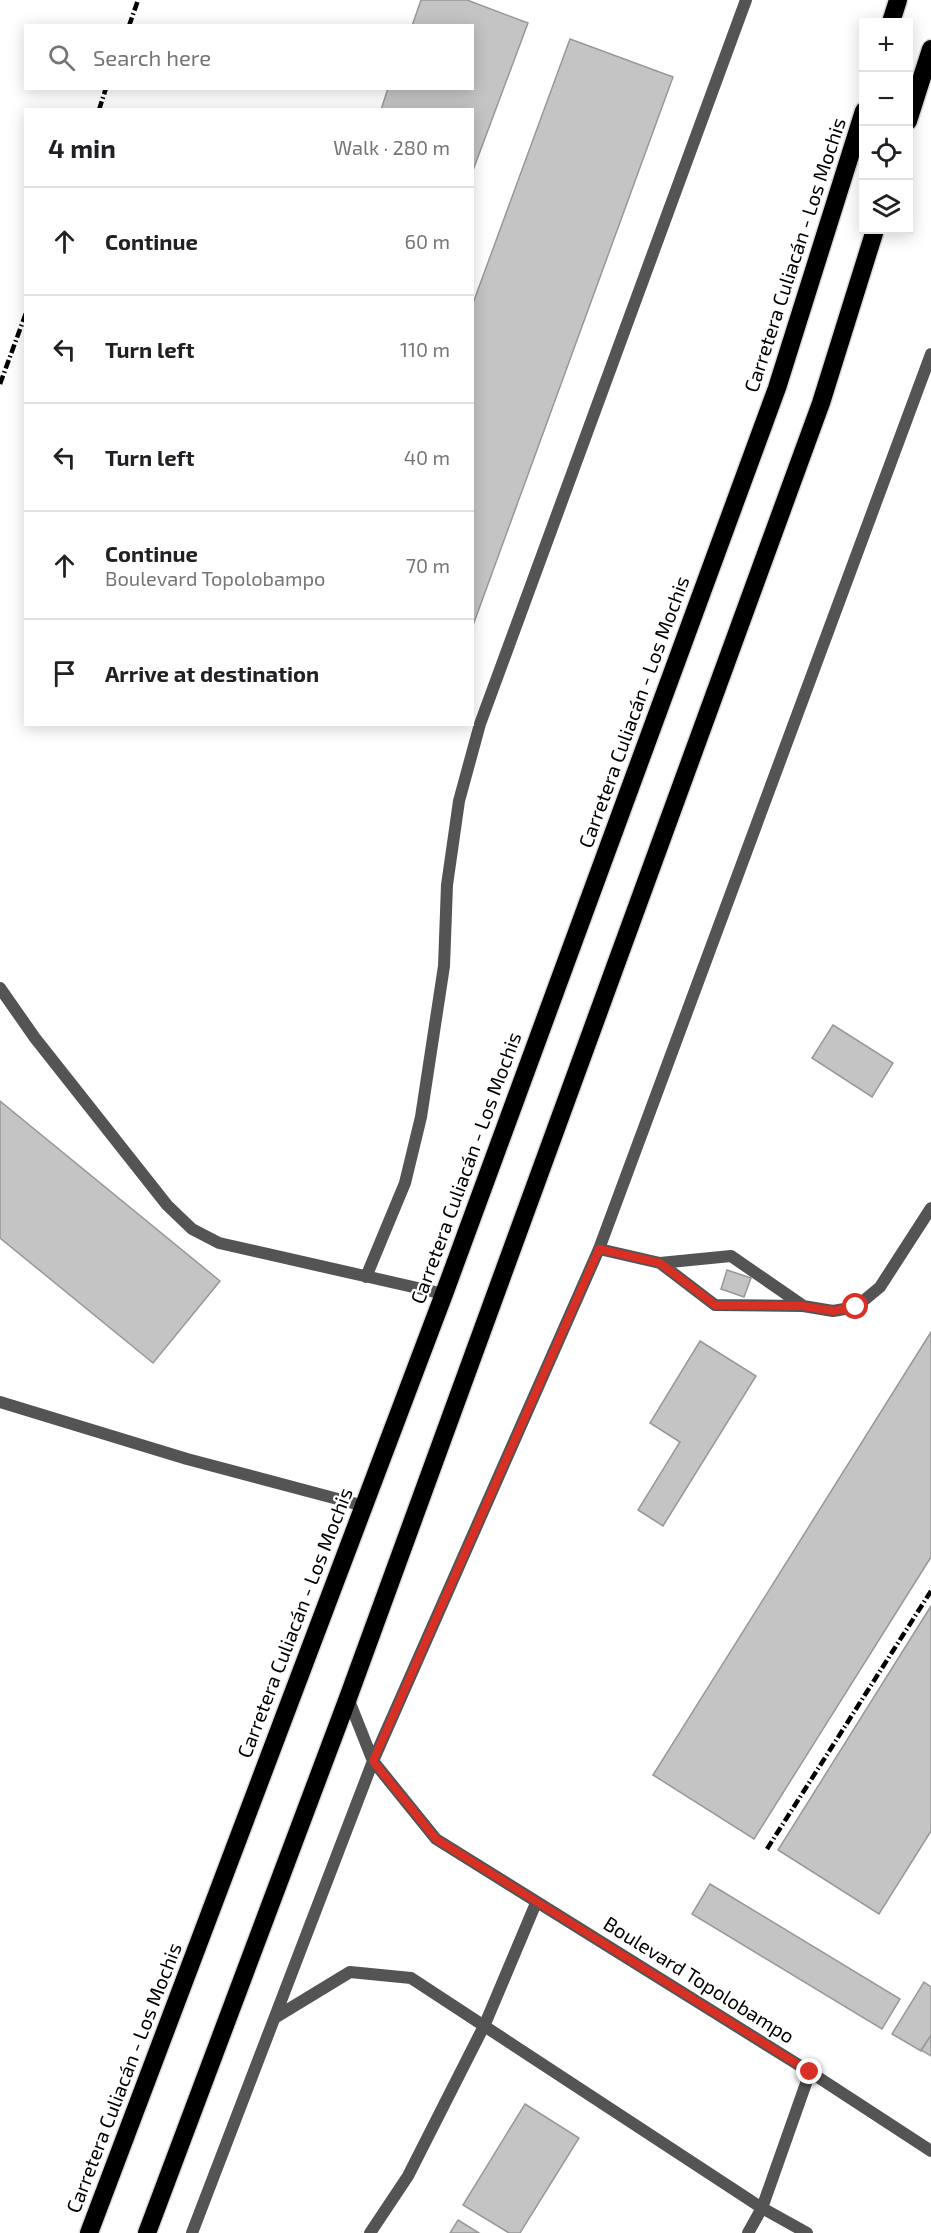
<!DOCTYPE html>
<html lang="en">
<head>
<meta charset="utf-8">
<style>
  :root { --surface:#fff; --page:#f6f6f6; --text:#202124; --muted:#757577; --line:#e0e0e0 }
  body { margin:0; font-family:"Exo 2",sans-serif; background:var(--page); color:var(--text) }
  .controls { position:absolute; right:18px; top:18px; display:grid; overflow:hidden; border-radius:0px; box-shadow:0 3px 15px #0003 }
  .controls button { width:54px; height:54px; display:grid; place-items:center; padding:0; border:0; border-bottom:2px solid var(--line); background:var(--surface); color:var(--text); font:30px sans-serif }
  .stop { position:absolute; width:18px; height:18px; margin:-14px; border:4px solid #d93025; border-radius:50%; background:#fff }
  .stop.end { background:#d93025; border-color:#fff; box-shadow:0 2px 6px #0008 }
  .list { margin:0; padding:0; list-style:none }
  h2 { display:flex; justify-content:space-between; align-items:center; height:78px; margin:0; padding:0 24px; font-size:26px }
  h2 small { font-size:20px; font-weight:400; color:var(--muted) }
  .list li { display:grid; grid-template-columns:39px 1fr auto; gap:18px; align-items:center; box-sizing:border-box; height:108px; padding:0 24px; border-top:2px solid var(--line) }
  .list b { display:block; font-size:22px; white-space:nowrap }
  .list p { margin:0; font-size:20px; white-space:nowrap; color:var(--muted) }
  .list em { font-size:20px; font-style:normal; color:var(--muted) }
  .icon { flex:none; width:33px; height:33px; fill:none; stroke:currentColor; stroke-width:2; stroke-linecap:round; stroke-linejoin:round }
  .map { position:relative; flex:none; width:931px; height:2233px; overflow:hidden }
  .search { position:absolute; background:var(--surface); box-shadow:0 3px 15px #0003; left:24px; top:24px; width:450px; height:66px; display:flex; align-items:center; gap:15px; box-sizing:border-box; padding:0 21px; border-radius:0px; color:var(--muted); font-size:22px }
  .panel { position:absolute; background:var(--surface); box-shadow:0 3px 15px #0003; left:24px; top:108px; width:450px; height:618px; border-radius:0px }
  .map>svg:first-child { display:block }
  .building { fill:#c4c4c4; stroke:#989898; stroke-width:1.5 }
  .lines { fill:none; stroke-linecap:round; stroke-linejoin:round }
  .highway-casing { stroke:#dbdbdb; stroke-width:21 }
  .lane { stroke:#545454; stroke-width:12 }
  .street { stroke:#545454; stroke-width:12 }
  .highway { stroke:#000; stroke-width:18 }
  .rail { stroke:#000; stroke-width:4.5; stroke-dasharray:9 3 1.5 3; stroke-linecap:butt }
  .route { stroke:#d93025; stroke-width:8 }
  .labels { text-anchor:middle; stroke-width:4.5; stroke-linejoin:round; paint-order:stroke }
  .street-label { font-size:20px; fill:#000; stroke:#fff }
</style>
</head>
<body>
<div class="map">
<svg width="931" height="2233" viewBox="0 0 931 2233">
  <rect width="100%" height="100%" fill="#fff"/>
  <path class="building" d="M 421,0 L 467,0 L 528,23 L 472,173 L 472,110 L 381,110 L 388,88 L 472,88 L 472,26 L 412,26 Z
    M 570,39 L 673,77 L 472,628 L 472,306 Z
    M 833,1025 L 893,1063 L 872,1097 L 812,1058 Z
    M 0,1101 L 220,1281 L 153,1363 L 0,1238 Z
    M 727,1270 L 751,1278 L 744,1297 L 721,1289 Z
    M 931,1332 L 931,1557 L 754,1839 L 653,1775 Z
    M 700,1341 L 756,1376 L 663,1526 L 638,1510 L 680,1442 L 650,1423 Z
    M 931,1606 L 931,1831 L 879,1914 L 778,1850 Z
    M 710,1884 L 900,1999 L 882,2029 L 692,1914 Z
    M 924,1982 L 931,1987 L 931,2035 L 921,2051 L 892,2034 Z
    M 931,2035 L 931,2056 L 921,2050 Z
    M 525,2104 L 579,2138 L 520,2233 L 509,2233 L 463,2205 Z
    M 458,2220 L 479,2233 L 450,2233 Z"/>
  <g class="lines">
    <defs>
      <path id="highway" d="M 891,22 L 898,0
        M 908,121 L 931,49
        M 89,2233 L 444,1294 L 777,388 L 864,111
        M 147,2233 L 348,1698 L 821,403 L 875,230"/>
    </defs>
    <use href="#highway" class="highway-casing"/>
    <path class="lane" d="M 599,1249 L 660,1263 L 731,1256 L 802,1305
      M 660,1263 L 715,1305 L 803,1306 L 833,1311 L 856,1307 L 880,1287 L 931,1208
      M 0,1402 L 187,1459 L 364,1506
      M 370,2233 L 408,2176 L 485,2024 L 536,1903
      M 748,2233 L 762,2208 L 810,2072"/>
    <path class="street" d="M 0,988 L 35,1038 L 167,1205 L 192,1229 L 219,1243 L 444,1294
      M 366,1277 L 405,1183 L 421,1117 L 444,966 L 447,885 L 459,801 L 480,724 L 746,0
      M 348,1698 L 373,1761 L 436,1839 L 810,2072 L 931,2151
      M 276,2017 L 350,1972 L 411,1978 L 762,2208 L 807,2233
      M 192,2233 L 373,1761 L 599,1249 L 931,354"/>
    <use href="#highway" class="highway"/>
    <path class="rail" d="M 129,26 L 138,0
      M 99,110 L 106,88
      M 0,384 L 26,313
      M 767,1849 L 931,1591"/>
  </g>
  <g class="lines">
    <path class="route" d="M 810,2072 L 436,1839 L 373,1761 L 599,1249 L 660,1263 L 715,1305 L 803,1306 L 833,1311 L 856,1307"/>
  </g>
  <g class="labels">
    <g class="street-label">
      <text transform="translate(795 255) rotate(-72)" y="7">Carretera Culiacán - Los Mochis</text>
      <text transform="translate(634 712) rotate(-70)" y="7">Carretera Culiacán - Los Mochis</text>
      <text transform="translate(466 1168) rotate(-70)" y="7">Carretera Culiacán - Los Mochis</text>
      <text transform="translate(295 1623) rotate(-69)" y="7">Carretera Culiacán - Los Mochis</text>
      <text transform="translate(699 1980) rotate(32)" y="7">Boulevard Topolobampo</text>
      <text transform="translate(124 2078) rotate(-69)" y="7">Carretera Culiacán - Los Mochis</text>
    </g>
  </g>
</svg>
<div class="controls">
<button>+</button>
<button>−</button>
<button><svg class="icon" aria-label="locate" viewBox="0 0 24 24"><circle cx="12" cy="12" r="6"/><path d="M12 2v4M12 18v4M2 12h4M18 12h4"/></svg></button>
<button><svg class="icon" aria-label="layers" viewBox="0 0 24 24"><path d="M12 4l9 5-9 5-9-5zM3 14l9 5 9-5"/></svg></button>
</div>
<div class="stop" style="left:856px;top:1307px"></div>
<div class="stop end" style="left:810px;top:2072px"></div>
<div class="search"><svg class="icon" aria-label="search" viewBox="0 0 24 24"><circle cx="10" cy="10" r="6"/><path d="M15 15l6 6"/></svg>Search here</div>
<section class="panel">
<h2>4 min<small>Walk · 280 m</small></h2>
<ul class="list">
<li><svg class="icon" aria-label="ahead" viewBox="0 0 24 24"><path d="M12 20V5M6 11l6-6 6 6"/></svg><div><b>Continue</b></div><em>60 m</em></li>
<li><svg class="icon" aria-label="left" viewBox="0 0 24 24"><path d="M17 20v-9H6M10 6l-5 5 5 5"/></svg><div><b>Turn left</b></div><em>110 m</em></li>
<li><svg class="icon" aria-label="left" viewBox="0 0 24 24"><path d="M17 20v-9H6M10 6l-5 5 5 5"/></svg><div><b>Turn left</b></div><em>40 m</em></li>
<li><svg class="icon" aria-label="ahead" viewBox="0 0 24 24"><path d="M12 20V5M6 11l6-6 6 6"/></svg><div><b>Continue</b><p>Boulevard Topolobampo</p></div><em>70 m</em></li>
<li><svg class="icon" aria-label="arrive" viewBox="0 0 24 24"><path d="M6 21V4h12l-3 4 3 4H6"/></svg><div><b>Arrive at destination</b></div></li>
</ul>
</section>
</div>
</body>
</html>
